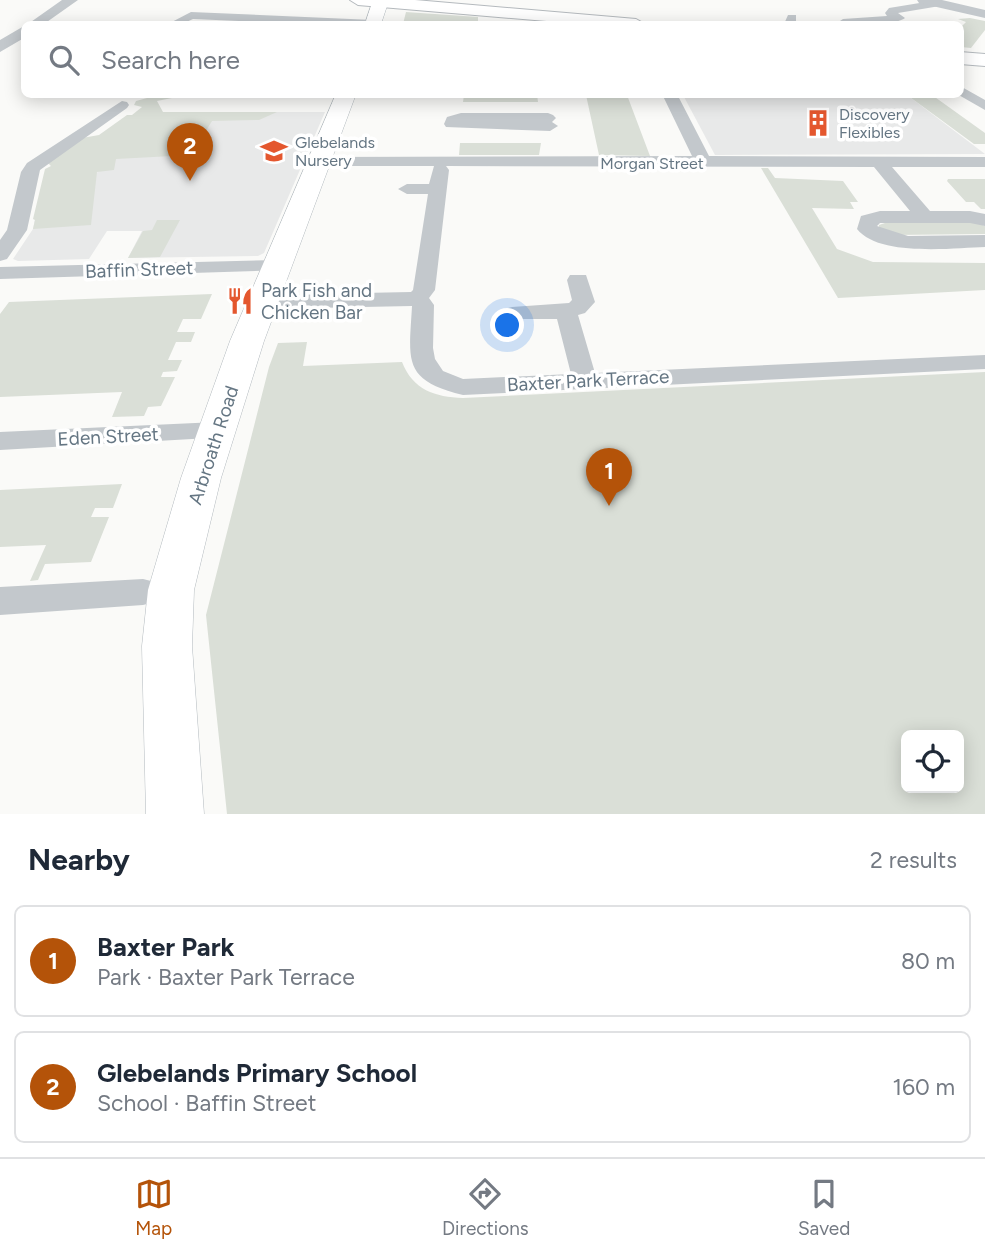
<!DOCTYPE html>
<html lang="en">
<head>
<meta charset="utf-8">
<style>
  :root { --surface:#fff; --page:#f2f2f3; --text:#1f2937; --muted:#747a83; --line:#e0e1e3; --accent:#b45309 }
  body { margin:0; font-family:Figtree,sans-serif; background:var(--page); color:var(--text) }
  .controls { position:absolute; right:21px; bottom:21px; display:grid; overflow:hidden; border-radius:10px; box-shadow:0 4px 18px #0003 }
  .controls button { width:63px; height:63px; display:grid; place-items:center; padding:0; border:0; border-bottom:2px solid var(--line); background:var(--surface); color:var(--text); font:35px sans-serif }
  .you { position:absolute; left:508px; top:326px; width:24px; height:24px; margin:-18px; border:5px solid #fff; border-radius:50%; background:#1a73e8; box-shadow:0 0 0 10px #1a73e833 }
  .badge { display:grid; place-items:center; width:46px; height:46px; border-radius:50%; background:var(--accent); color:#fff; font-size:23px; font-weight:700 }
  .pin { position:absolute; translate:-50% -58px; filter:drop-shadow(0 2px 4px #0008) }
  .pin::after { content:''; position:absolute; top:37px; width:24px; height:21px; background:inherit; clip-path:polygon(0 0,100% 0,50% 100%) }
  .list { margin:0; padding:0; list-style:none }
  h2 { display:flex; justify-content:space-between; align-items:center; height:91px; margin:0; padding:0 28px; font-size:30px }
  h2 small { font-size:23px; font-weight:400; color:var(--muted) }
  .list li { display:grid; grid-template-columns:46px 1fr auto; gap:21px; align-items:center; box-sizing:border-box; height:112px; margin:0 14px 14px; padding:0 14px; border:2px solid var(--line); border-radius:10px }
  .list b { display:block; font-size:26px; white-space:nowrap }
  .list p { margin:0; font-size:23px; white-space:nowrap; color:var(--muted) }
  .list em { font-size:23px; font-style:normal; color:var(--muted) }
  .icon { flex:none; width:38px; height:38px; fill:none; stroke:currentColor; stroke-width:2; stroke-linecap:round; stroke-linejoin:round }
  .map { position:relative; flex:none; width:985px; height:814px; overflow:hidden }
  .search { position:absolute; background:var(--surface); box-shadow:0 4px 18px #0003; left:21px; right:21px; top:21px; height:77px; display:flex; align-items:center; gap:18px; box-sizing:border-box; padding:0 24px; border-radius:10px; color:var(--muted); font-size:26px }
  .sheet { height:343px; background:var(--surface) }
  nav { display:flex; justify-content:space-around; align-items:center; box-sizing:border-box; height:98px; border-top:2px solid var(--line); background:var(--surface); font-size:19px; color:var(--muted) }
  nav a { display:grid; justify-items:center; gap:4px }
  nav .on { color:var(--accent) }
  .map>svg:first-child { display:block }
  .built { fill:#e8e9e9 }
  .green { fill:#dadfd7; fill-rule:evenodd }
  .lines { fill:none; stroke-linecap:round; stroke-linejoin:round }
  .secondary-casing { stroke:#b3babf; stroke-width:1 }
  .primary-casing { stroke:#b5babe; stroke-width:2 }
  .minor { fill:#c3c8cc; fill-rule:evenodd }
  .tertiary { fill:#c3c8cc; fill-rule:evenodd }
  .secondary { fill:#fff; fill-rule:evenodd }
  .primary { fill:#fff; fill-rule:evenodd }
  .labels { text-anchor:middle; stroke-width:7; stroke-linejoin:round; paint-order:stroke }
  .far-poi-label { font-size:16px; fill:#657683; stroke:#fff; text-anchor:start }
  .far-street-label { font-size:16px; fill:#657683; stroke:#fff }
  .street-label { font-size:19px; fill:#657683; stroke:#fff }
  .poi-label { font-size:19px; fill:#657683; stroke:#fff; text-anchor:start }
</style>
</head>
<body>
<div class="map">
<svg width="985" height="814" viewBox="0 0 985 814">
  <rect width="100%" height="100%" fill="#fafaf8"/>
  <path class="built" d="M 683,95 L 907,95 L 985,154 L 715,155 Z
    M 163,112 L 325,112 L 264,253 L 258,256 L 128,258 L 142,231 L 107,231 L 89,259 L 18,261 L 13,259 L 33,229 L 35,219 L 115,159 Z"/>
  <path class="green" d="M 406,12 L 478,17 L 478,22 L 403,24 Z
    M 970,18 L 985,21 L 985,30 L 971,48 L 961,47 L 961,27 L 966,22 L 958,19 Z
    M 537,94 L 538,102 L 463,102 L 464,95 Z
    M 158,95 L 187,95 L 157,101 L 163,112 L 277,112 L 259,120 L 212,121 L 191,155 L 116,159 L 114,170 L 97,172 L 91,225 L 33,229 L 35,220 L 33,219 L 45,169 L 51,166 L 48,163 L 82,138 L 99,135 L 127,115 L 132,115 L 142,107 L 134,105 L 136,101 Z
    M 586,95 L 627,95 L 650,156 L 599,155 Z
    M 907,95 L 932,95 L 985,133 L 985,144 L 974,144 Z
    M 460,143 L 541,143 L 539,155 L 459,155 Z
    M 761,168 L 768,168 L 775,178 L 843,181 L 858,202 L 850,202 L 854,209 L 812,208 L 837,249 L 873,262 L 985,263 L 985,290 L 838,298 Z
    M 948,179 L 985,179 L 985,209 L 981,209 L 974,202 L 966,202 L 947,181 Z
    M 157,220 L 180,220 L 160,257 L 128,258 L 143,231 L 152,230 Z
    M 975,222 L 985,226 L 985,234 L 893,235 L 879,228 L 879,225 L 885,223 Z
    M 212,294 L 201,319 L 183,319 L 177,332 L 195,332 L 191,342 L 176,342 L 168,360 L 182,360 L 177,371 L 163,372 L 161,377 L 175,377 L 161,406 L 148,407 L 144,416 L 112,417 L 122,392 L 0,397 L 0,314 L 9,302 Z
    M 307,342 L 303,366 L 402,362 C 413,390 435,397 463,398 L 985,372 L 985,814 L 227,814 L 206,615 L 269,367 L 278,343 ZM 959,735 L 959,788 L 906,788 L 906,735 Z
    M 122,484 L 113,508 L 95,508 L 91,517 L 109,517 L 91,562 L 45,564 L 38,580 L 30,581 L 46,545 L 0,547 L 0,490 Z"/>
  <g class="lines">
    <defs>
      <path id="secondary" d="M 373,0 L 389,0 L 381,24 L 365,24 Z
        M 336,94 L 356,94 L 264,341 L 221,478 L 194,590 L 192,646 L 204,814 L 146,814 L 142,646 L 148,590 L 181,478 L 230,341 Z"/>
      <path id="primary" d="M 350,0 L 415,0 L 636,19 L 645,24 L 582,24 L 358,5 Z
        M 960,52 L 985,54 L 985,66 L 960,64 Z"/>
    </defs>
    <use href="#secondary" class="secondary-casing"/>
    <use href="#primary" class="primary-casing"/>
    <path class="minor" d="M 938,0 L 946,3 L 940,6 L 898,13 L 905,18 C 894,26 850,27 837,23 L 843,19 L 887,16 L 885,13 L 889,8 Z
      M 191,12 L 373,20 L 379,24 L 312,24 L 193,19 L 182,24 L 168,24 Z
      M 788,15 L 796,15 L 796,24 L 784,24 Z
      M 960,86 L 985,100 L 985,110 L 957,94 L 960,94 Z
      M 662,94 L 677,94 L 709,156 L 985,157 L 985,167 L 892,167 L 930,211 L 970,211 L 985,214 L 985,226 L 970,223 L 880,223 L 877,226 L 908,236 L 985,235 L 985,247 C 953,248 879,257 857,229 L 861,216 L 880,211 L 910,211 L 874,167 L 446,166 L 449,170 L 435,290 L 429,298 L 434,305 L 433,348 L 435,359 L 443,371 L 463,379 L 571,374 L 557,319 L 504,319 L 501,314 L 504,309 L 512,307 L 569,303 L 572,300 L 567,280 L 570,275 L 586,275 L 595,302 L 585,313 L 578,315 L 595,373 L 985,355 L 985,369 L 463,395 C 402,380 409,361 412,306 L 263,309 L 255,307 L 252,302 L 255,297 L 263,295 L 411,292 L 413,290 L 428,194 L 407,194 L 398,189 L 407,184 L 429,184 L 434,166 L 320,166 L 314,165 L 311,161 L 314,157 L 692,156 Z
      M 122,101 L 127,102 L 129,105 L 127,108 L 40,170 L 27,230 L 7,259 L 0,261 L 0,240 L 7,230 L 21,172 L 27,163 Z
      M 461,113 L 548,113 L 553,115 L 556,118 L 552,122 L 558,126 L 550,131 L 446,127 L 444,124 L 447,117 Z
      M 278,260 L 285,262 L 288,266 L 285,270 L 0,279 L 0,267 Z
      M 217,422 L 227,425 L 231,431 L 227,437 L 0,450 L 0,432 Z
      M 143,579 L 155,582 L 160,592 L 155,602 L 143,605 L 0,615 L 0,587 Z"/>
    <path class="tertiary" d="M 62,0 L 78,0 L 44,24 L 28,24 Z
      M 917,0 L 942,0 L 985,10 L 985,18 L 919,3 Z
      M 24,26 L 24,38 L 0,52 L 0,40 Z"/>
    <use href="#secondary" class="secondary"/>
    <use href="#primary" class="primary"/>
  </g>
  <defs>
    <symbol id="building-bare" viewBox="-9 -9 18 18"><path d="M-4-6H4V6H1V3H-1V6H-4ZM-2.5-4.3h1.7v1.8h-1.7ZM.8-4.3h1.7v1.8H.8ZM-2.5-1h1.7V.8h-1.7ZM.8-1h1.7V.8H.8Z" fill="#e4572e" stroke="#fff" stroke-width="2.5" paint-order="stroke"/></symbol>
    <symbol id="school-bare" viewBox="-9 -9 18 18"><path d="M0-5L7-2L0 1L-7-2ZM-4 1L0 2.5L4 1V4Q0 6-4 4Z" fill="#e4572e" stroke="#fff" stroke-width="2.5" paint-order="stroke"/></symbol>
    <symbol id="restaurant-bare" viewBox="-9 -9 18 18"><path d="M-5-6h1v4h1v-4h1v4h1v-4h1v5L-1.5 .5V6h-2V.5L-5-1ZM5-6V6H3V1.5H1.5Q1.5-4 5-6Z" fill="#e4572e" stroke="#fff" stroke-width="2.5" paint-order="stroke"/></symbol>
  </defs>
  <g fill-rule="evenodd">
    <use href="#building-bare" x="799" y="104" width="38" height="38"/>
    <use href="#school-bare" x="255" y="132" width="38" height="38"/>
    <use href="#restaurant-bare" x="221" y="282" width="38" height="38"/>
  </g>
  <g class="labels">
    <g class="far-poi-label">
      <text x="839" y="120">Discovery<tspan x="839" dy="18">Flexibles</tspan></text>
      <text x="295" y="148">Glebelands<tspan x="295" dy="18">Nursery</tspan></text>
    </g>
    <g class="far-street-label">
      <text x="652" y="169">Morgan Street</text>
    </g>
    <g class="street-label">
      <text transform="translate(139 269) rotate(-2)" y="7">Baffin Street</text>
      <text transform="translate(588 380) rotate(-3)" y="7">Baxter Park Terrace</text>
      <text transform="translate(108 436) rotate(-3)" y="7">Eden Street</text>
      <text transform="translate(213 445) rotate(-72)" y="7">Arbroath Road</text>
    </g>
    <g class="poi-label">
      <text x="261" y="297">Park Fish and<tspan x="261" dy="22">Chicken Bar</tspan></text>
    </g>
  </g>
</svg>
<div class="controls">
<button><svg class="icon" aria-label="locate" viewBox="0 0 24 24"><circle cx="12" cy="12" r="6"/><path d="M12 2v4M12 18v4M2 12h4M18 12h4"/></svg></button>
</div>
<div class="you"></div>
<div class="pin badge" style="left:609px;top:506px">1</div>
<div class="pin badge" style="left:190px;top:181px">2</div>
<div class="search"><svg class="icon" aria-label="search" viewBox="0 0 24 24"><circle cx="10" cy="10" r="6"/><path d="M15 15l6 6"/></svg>Search here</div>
</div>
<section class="sheet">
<h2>Nearby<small>2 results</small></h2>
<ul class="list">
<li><span class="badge">1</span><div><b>Baxter Park</b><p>Park · Baxter Park Terrace</p></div><em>80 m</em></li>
<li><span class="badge">2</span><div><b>Glebelands Primary School</b><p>School · Baffin Street</p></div><em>160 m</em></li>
</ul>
</section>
<nav>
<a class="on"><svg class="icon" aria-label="map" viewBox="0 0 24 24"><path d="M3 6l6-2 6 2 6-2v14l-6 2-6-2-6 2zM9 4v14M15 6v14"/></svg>Map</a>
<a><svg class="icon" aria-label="directions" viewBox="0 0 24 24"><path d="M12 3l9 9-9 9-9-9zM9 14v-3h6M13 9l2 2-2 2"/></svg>Directions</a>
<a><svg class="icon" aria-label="saved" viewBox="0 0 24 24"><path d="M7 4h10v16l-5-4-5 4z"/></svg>Saved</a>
</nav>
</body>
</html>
